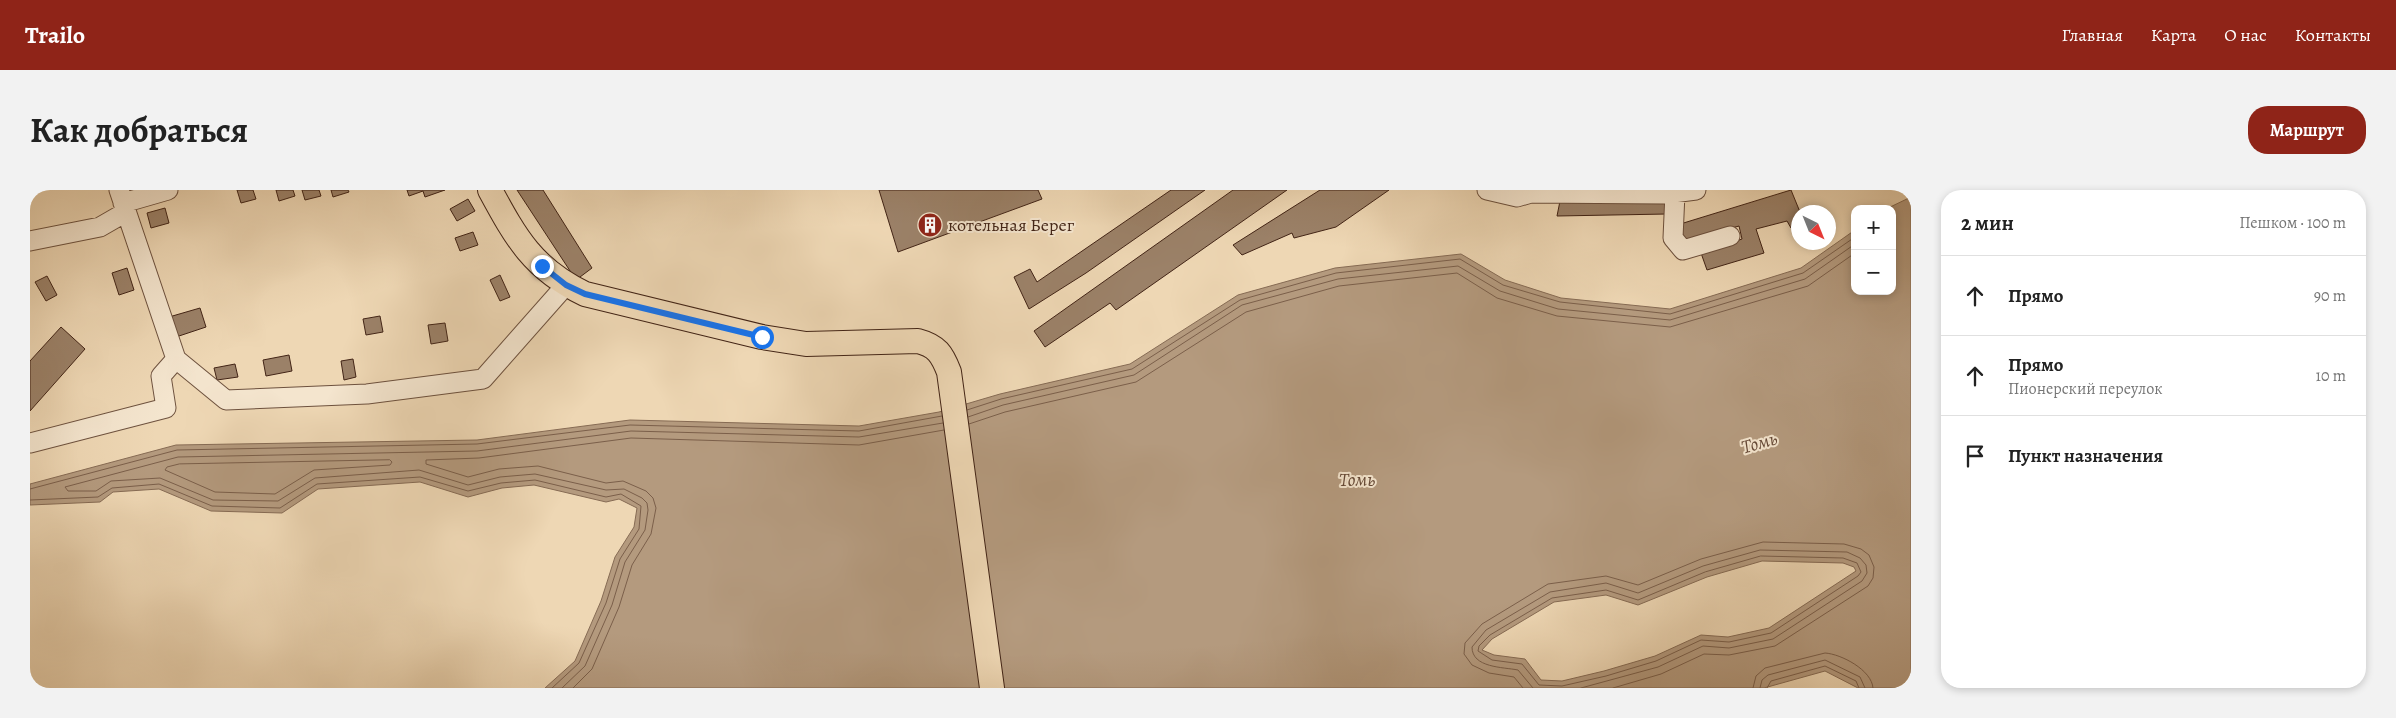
<!DOCTYPE html>
<html lang="ru">
<head>
<meta charset="utf-8">
<style>
  :root { --surface:#fff; --page:#f2f2f2; --text:#222; --muted:#767676; --line:#e0e0e0; --accent:#8f2418 }
  body { margin:0; font-family:Alegreya,serif; background:var(--page); color:var(--text) }
  .controls { position:absolute; right:15px; top:15px; display:grid; overflow:hidden; border-radius:10px; box-shadow:0 2px 8px #0003 }
  .controls button { width:45px; height:45px; display:grid; place-items:center; padding:0; border:0; border-bottom:1px solid var(--line); background:var(--surface); color:var(--text); font:25px sans-serif }
  .compass { position:absolute; left:1761px; top:15px; width:45px; height:45px; border-radius:50%; background:var(--surface); box-shadow:0 2px 8px #0003; rotate:137deg }
  .stop { position:absolute; width:15px; height:15px; margin:-11px; border:4px solid #1a73e8; border-radius:50%; background:#fff }
  .stop.end { background:#1a73e8; border-color:#fff; box-shadow:0 1px 5px #0008 }
  .list { margin:0; padding:0; list-style:none }
  h2 { display:flex; justify-content:space-between; align-items:center; height:65px; margin:0; padding:0 20px; font-size:21px }
  h2 small { font-size:16px; font-weight:400; color:var(--muted) }
  .list li { display:grid; grid-template-columns:32px 1fr auto; gap:15px; align-items:center; box-sizing:border-box; height:80px; padding:0 20px; border-top:1px solid var(--line) }
  .list b { display:block; font-size:19px; white-space:nowrap }
  .list p { margin:0; font-size:16px; white-space:nowrap; color:var(--muted) }
  .list em { font-size:16px; font-style:normal; color:var(--muted) }
  .icon { flex:none; width:28px; height:28px; fill:none; stroke:currentColor; stroke-width:2; stroke-linecap:round; stroke-linejoin:round }
  .map { position:relative; flex:none; width:1881px; height:498px; overflow:hidden; border-radius:20px }
  header { display:flex; align-items:center; gap:30px; box-sizing:border-box; height:70px; padding:0 25px; background:var(--accent); color:#fff }
  header strong { font-size:24px }
  nav { display:flex; gap:28px; margin-inline-start:auto; font-size:18px }
  .intro { display:flex; align-items:center; justify-content:space-between; box-sizing:border-box; height:120px; padding:0 30px }
  h1 { margin:0; font-size:35px }
  .button { padding:12px 22px; border-radius:20px; background:var(--accent); color:#fff; font-size:18px; font-weight:700 }
  main { display:flex; gap:30px; padding:0 30px }
  aside { flex:1; background:var(--surface); border-radius:20px; box-shadow:0 2px 8px #0003 }
  .map>svg:first-child { display:block }
  .water { fill:#b49a7e; stroke:#866b54; fill-rule:evenodd }
  .lines { fill:none; stroke-linecap:round; stroke-linejoin:round }
  .shore { stroke:#7b5f4a; stroke-width:1 }
  .building { fill:#9b8168; stroke:#422416 }
  .minor-casing { stroke:#6d513e; stroke-width:21 }
  .major-casing { stroke:#422416; stroke-width:26 }
  .minor { stroke:#f4e5ce; stroke-width:19 }
  .major { stroke:#eed7b4; stroke-width:24 }
  .route { stroke:#1a73e8; stroke-width:6 }
  .labels { text-anchor:middle; stroke-width:4; stroke-linejoin:round; paint-order:stroke }
  .poi-label { font-size:18px; fill:#422416; stroke:#f4e5ce; text-anchor:start }
  .water-label { font-size:19px; font-style:italic; fill:#644735; stroke:#f4e5ce }
</style>
</head>
<body>
<header>
<strong>Trailo</strong>
<nav><a>Главная</a><a>Карта</a><a>О нас</a><a>Контакты</a></nav>
</header>
<div class="intro"><h1>Как добраться</h1><a class="button">Маршрут</a></div>
<main>
<div class="map">
<svg width="1881" height="498" viewBox="0 0 1881 498">
  <rect width="100%" height="100%" fill="#eed7b4"/>
  <filter id="stains"><feTurbulence type="fractalNoise" baseFrequency=".004" numOctaves="4"/><feColorMatrix values="0 0 0 0 .2 0 0 0 0 .09 0 0 0 0 .02 0 0 0 .5 -.17"/></filter>
  <radialGradient id="worn" r=".72"><stop offset=".6" stop-color="#630" stop-opacity="0"/><stop offset="1" stop-color="#630" stop-opacity=".3"/></radialGradient>
  <path class="water" d="M 1881,7 L 1881,498 L 1828,498 L 1795,481 L 1734,498 L 515,498 L 545,471 L 571,411 L 585,367 L 604,337 L 607,318 L 589,309 L 576,312 L 504,295 L 472,298 L 438,307 L 390,292 L 288,299 L 252,323 L 181,321 L 129,299 L 83,302 L 70,312 L 0,315 L 0,294 L 146,255 L 447,250 L 600,230 L 829,236 L 909,222 L 970,204 L 1100,174 L 1208,105 L 1305,78 L 1431,64 L 1475,90 L 1531,108 L 1640,119 L 1771,78 L 1825,40 L 1825,101 L 1862,101 L 1862,19 L 1856,19 ZM 1732,371 L 1813,373 L 1824,377 L 1826,381 L 1739,438 L 1698,447 L 1671,445 L 1625,466 L 1574,481 L 1532,491 L 1511,490 L 1495,469 L 1464,465 L 1452,460 L 1462,449 L 1524,412 L 1576,405 L 1608,415 L 1677,387 Z"/>
  <g class="lines">
    <path class="shore" d="M 937,220 L 971,209 L 1102,179 L 1210,110 L 1306,83 L 1430,69 L 1473,95 L 1530,112 L 1640,124 L 1773,83 L 1825,47
      M 938,227 L 973,215 L 1104,185 L 1212,115 L 1308,89 L 1428,76 L 1470,101 L 1528,119 L 1640,130 L 1775,89 L 1825,54
      M 939,234 L 975,222 L 1106,192 L 1216,122 L 1309,96 L 1427,83 L 1467,108 L 1527,126 L 1640,137 L 1778,96 L 1825,63
      M 360,270 L 362,272 L 360,275 L 284,280 L 245,304 L 185,302 L 135,280 L 137,277 L 149,274 Z
      M 0,299 L 147,260 L 447,254 L 600,235 L 829,241 L 912,226
      M 0,310 L 68,307 L 82,298 L 129,294 L 182,316 L 250,318 L 287,294 L 390,287 L 438,301 L 471,293 L 505,290 L 576,307 L 591,304 L 611,316 L 609,339 L 590,369 L 576,413 L 549,473 L 522,498
      M 1731,366 L 1813,368 L 1827,373 L 1831,382 L 1828,386 L 1741,443 L 1699,452 L 1671,450 L 1626,471 L 1576,486 L 1532,496 L 1509,495 L 1492,474 L 1462,470 L 1448,461 L 1449,456 L 1460,445 L 1522,408 L 1576,400 L 1608,410 L 1675,382 Z
      M 532,498 L 555,476 L 582,415 L 595,372 L 615,340 L 618,320 L 617,313 L 612,308 L 594,299 L 576,300 L 505,284 L 470,287 L 438,295 L 389,280 L 285,288 L 248,311 L 183,310 L 130,288 L 81,291 L 66,301 L 38,301 L 35,297 L 148,267 L 447,261 L 601,241 L 829,247 L 913,233
      M 543,498 L 562,479 L 589,417 L 602,375 L 621,344 L 626,318 L 623,308 L 616,301 L 593,291 L 576,293 L 508,276 L 469,279 L 438,287 L 396,274 L 396,270 L 449,268 L 601,248 L 829,255 L 914,240
      M 1493,498 L 1484,487 L 1459,483 L 1442,475 L 1434,464 L 1435,453 L 1452,434 L 1518,394 L 1576,386 L 1608,395 L 1671,369 L 1733,352 L 1814,354 L 1831,359 L 1839,365 L 1844,377 L 1843,388 L 1838,396 L 1745,456 L 1699,465 L 1674,464 L 1631,484 L 1583,498
      M 1503,498 L 1488,480 C 1473,477 1442,478 1442,457 L 1456,440 L 1520,402 L 1576,393 L 1608,403 L 1673,376 L 1730,360 L 1817,362 L 1830,368 L 1836,375 L 1837,383 L 1832,391 L 1743,449 L 1699,458 L 1673,456 L 1628,477 L 1551,498
      M 1723,498 L 1726,486 L 1735,478 L 1795,463 C 1811,464 1842,480 1843,498
      M 1730,498 L 1732,490 L 1738,485 L 1795,470 L 1830,487 L 1835,498
      M 1737,498 L 1741,491 L 1795,476 L 1826,491 L 1829,498"/>
  </g>
  <path class="building" d="M 207,0 L 223,0 L 226,9 L 211,13 Z
    M 246,0 L 263,0 L 265,6 L 249,11 Z
    M 272,0 L 289,0 L 291,6 L 275,10 Z
    M 301,0 L 318,0 L 319,2 L 303,7 Z
    M 377,0 L 415,0 L 395,7 L 393,1 L 379,6 Z
    M 487,0 L 513,0 L 562,78 L 546,90 Z
    M 849,0 L 1008,0 L 1012,9 L 868,62 Z
    M 1141,0 L 1175,0 L 1056,83 L 999,119 L 984,87 L 1000,79 L 1007,92 Z
    M 1203,0 L 1257,0 L 1086,120 L 1080,113 L 1015,157 L 1004,141 Z
    M 1290,0 L 1359,0 L 1306,37 L 1264,48 L 1262,43 L 1212,65 L 1203,55 Z
    M 1761,0 L 1770,22 L 1768,34 L 1761,38 L 1757,31 L 1726,39 L 1734,63 L 1677,80 L 1671,63 L 1712,49 L 1709,36 L 1654,52 L 1647,35 Z
    M 438,9 L 445,21 L 427,31 L 420,19 Z
    M 1530,11 L 1637,12 L 1637,24 L 1527,26 Z
    M 135,18 L 139,33 L 121,38 L 117,23 Z
    M 443,42 L 448,55 L 430,61 L 425,48 Z
    M 97,78 L 104,100 L 89,105 L 82,83 Z
    M 470,85 L 480,107 L 470,111 L 460,90 Z
    M 17,86 L 27,105 L 16,111 L 5,92 Z
    M 170,118 L 176,137 L 146,147 L 139,127 Z
    M 350,126 L 353,142 L 336,145 L 333,129 Z
    M 415,133 L 418,151 L 401,154 L 398,135 Z
    M 31,137 L 55,159 L 0,221 L 0,171 Z
    M 259,165 L 262,181 L 236,186 L 233,170 Z
    M 323,169 L 326,187 L 314,190 L 311,171 Z
    M 205,174 L 208,187 L 187,190 L 184,178 Z"/>
  <g class="lines">
    <defs>
      <path id="minor" d="M 89,0 L 146,169
        M 1457,0 L 1487,7 L 1501,3 L 1635,4 L 1666,0
        M 1645,3 L 1643,48 L 1653,60 L 1700,46
        M 93,13 L 138,0
        M 0,51 L 70,37 L 96,22
        M 0,253 L 136,218 L 131,186 L 146,169 L 196,210 L 337,204 L 453,189 L 536,95"/>
      <path id="major" d="M 460,0 C 486,48 503,79 555,104 L 732,147 L 776,154 L 888,151 C 907,156 912,164 919,182 L 962,498"/>
    </defs>
    <use href="#minor" class="minor-casing"/>
    <use href="#major" class="major-casing"/>
    <use href="#minor" class="minor"/>
    <use href="#major" class="major"/>
  </g>
  <g class="lines">
    <path class="route" d="M 512,76 L 536,95 L 555,104 L 732,147"/>
  </g>
  <defs>
    <symbol id="building-disc" viewBox="-11 -11 22 22"><circle r="9.5" fill="#8f2418" stroke="#f4e5ce"/><path d="M-4-6H4V6H1V3H-1V6H-4ZM-2.5-4.3h1.7v1.8h-1.7ZM.8-4.3h1.7v1.8H.8ZM-2.5-1h1.7V.8h-1.7ZM.8-1h1.7V.8H.8Z" fill="#fff"/></symbol>
  </defs>
  <g fill-rule="evenodd">
    <use href="#building-disc" x="886" y="21" width="28" height="28"/>
  </g>
  <g class="labels">
    <g class="poi-label">
      <text x="918" y="41">котельная Берег</text>
    </g>
    <g class="water-label">
      <text transform="translate(1729 252) rotate(-16)" y="7">Томь</text>
      <text x="1327" y="296">Томь</text>
    </g>
  </g>
  <rect width="100%" height="100%" filter="url(#stains)"/>
  <rect width="100%" height="100%" fill="url(#worn)"/>
</svg>
<div class="controls">
<button>+</button>
<button>−</button>
</div>
<svg class="compass" viewBox="-18 -18 36 36"><path d="M0-13l5 13h-10z" fill="#e53935"/><path d="M0 13l5-13h-10z" fill="#767676"/></svg>
<div class="stop" style="left:732px;top:147px"></div>
<div class="stop end" style="left:512px;top:76px"></div>
</div>
<aside>
<h2>2 мин<small>Пешком · 100 m</small></h2>
<ul class="list">
<li><svg class="icon" aria-label="ahead" viewBox="0 0 24 24"><path d="M12 20V5M6 11l6-6 6 6"/></svg><div><b>Прямо</b></div><em>90 m</em></li>
<li><svg class="icon" aria-label="ahead" viewBox="0 0 24 24"><path d="M12 20V5M6 11l6-6 6 6"/></svg><div><b>Прямо</b><p>Пионерский переулок</p></div><em>10 m</em></li>
<li><svg class="icon" aria-label="arrive" viewBox="0 0 24 24"><path d="M6 21V4h12l-3 4 3 4H6"/></svg><div><b>Пункт назначения</b></div></li>
</ul>
</aside>
</main>
</body>
</html>
